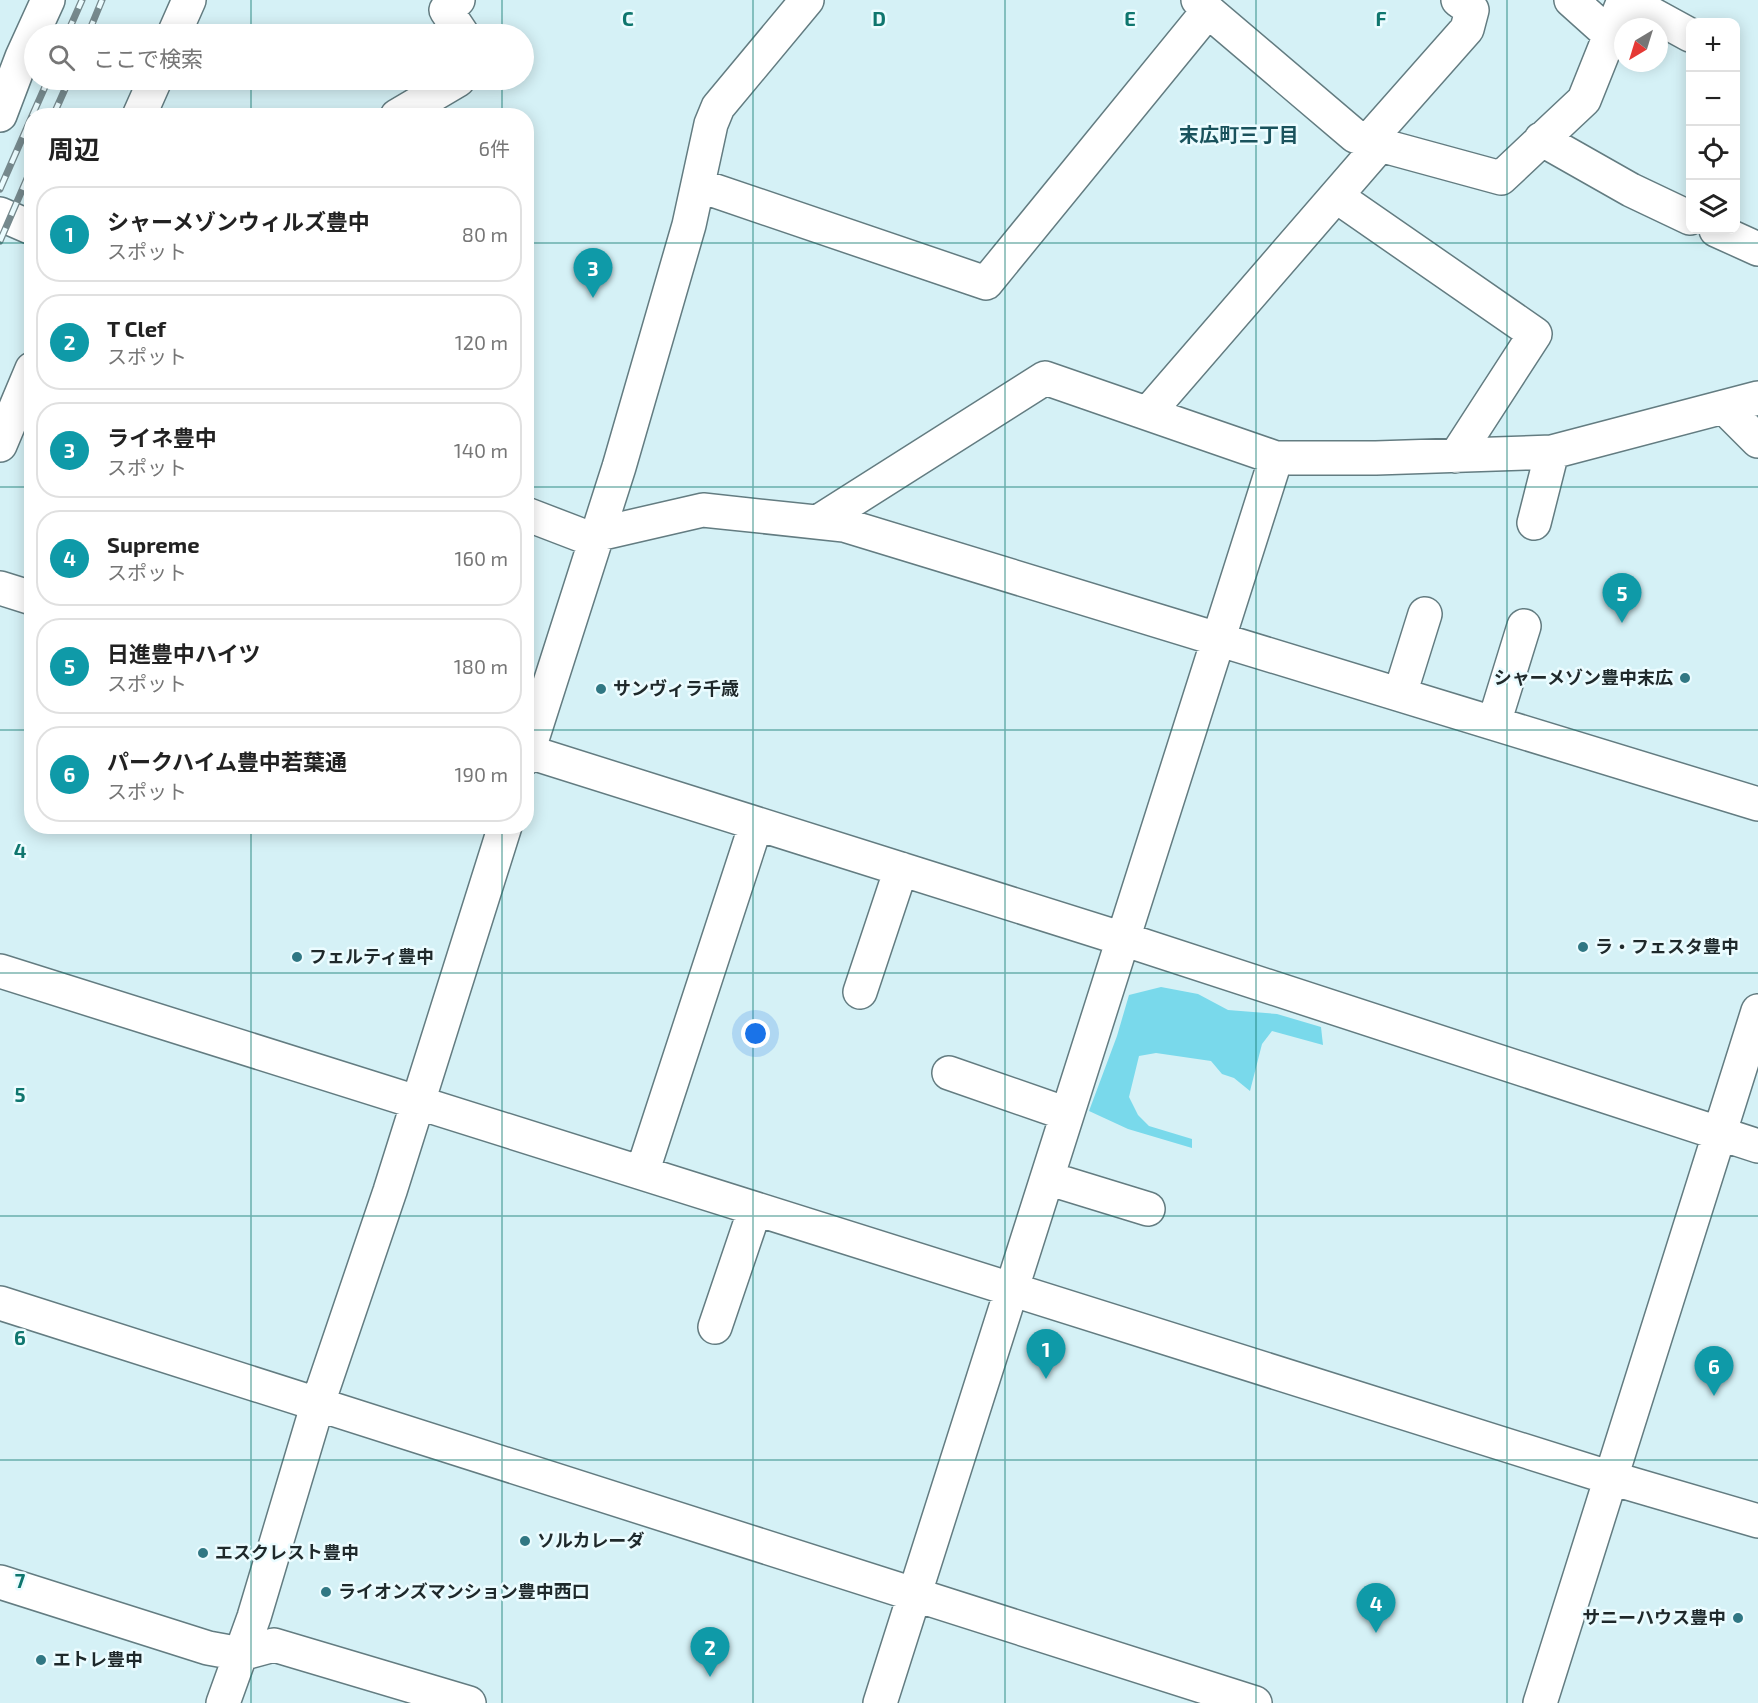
<!DOCTYPE html>
<html lang="ja">
<head>
<meta charset="utf-8">
<style>
  :root { --surface:#fff; --page:#f2f2f2; --text:#222; --muted:#767676; --line:#e0e0e0; --accent:#307783 }
  body { margin:0; font-family:"Exo 2","Noto Sans JP",sans-serif; background:var(--page); color:var(--text) }
  .controls { position:absolute; right:18px; top:18px; display:grid; overflow:hidden; border-radius:12px; box-shadow:0 3px 15px #0003 }
  .controls button { width:54px; height:54px; display:grid; place-items:center; padding:0; border:0; border-bottom:2px solid var(--line); background:var(--surface); color:var(--text); font:30px sans-serif }
  .compass { position:absolute; left:1614px; top:18px; width:54px; height:54px; border-radius:50%; background:var(--surface); box-shadow:0 3px 15px #0003; rotate:218deg }
  .you { position:absolute; left:756px; top:1034px; width:21px; height:21px; margin:-15px; border:4px solid #fff; border-radius:50%; background:#1a73e8; box-shadow:0 0 0 9px #1a73e833 }
  .badge { display:grid; place-items:center; width:39px; height:39px; border-radius:50%; background:var(--accent); color:#fff; font-size:20px; font-weight:700 }
  .pin { position:absolute; translate:-50% -50px; filter:drop-shadow(0 2px 3px #0008) }
  .pin::after { content:''; position:absolute; top:32px; width:21px; height:18px; background:inherit; clip-path:polygon(0 0,100% 0,50% 100%) }
  .list { margin:0; padding:0; list-style:none }
  h2 { display:flex; justify-content:space-between; align-items:center; height:78px; margin:0; padding:0 24px; font-size:26px }
  h2 small { font-size:20px; font-weight:400; color:var(--muted) }
  .list li { display:grid; grid-template-columns:39px 1fr auto; gap:18px; align-items:center; box-sizing:border-box; height:96px; margin:0 12px 12px; padding:0 12px; border:2px solid var(--line); border-radius:24px }
  .list b { display:block; font-size:22px; white-space:nowrap }
  .list p { margin:0; font-size:20px; white-space:nowrap; color:var(--muted) }
  .list em { font-size:20px; font-style:normal; color:var(--muted) }
  .icon { flex:none; width:33px; height:33px; fill:none; stroke:currentColor; stroke-width:2; stroke-linecap:round; stroke-linejoin:round }
  .map { position:relative; flex:none; width:1758px; height:1703px; overflow:hidden }
  .search { position:absolute; background:var(--surface); box-shadow:0 3px 15px #0003; left:24px; top:24px; width:510px; height:66px; display:flex; align-items:center; gap:15px; box-sizing:border-box; padding:0 21px; border-radius:33px; color:var(--muted); font-size:22px }
  .panel { position:absolute; background:var(--surface); box-shadow:0 3px 15px #0003; left:24px; top:108px; width:510px; height:726px; border-radius:24px }
  .map>svg:first-child { display:block }
  .green { fill:#79d9eb }
  .lines { fill:none; stroke-linecap:round; stroke-linejoin:round }
  .minor-casing { stroke:#637c81; stroke-width:36 }
  .minor { stroke:#fff; stroke-width:33 }
  .rail-casing { stroke:#76898d; stroke-width:7 }
  .rail { stroke:#ebfcff; stroke-width:4.5; stroke-dasharray:14; stroke-linecap:butt }
  .grid { fill:none; stroke:#0f766e; stroke-width:1.5; stroke-opacity:0.55 }
  .poi-dot { fill:#307783; stroke:#ebfcff; stroke-width:2 }
  .labels { text-anchor:middle; stroke-width:5; stroke-linejoin:round; paint-order:stroke }
  .poi-label { font-size:18px; font-weight:bold; fill:#1f292b; stroke:#ebfcff; text-anchor:start }
  .neighbourhood-label { font-size:20px; font-weight:bold; fill:#19525c; stroke:#ebfcff }
  .grid-label { font-size:20px; text-anchor:middle; font-weight:bold; fill:#0f766e; stroke:#ebfcff; stroke-width:5; stroke-linejoin:round; paint-order:stroke }
</style>
</head>
<body>
<div class="map">
<svg width="1758" height="1703" viewBox="0 0 1758 1703">
  <rect width="100%" height="100%" fill="#d5f1f6"/>
  <path class="green" d="M 1161,987 L 1198,994 L 1228,1010 L 1277,1014 L 1321,1027 L 1323,1045 L 1272,1031 L 1262,1044 L 1250,1091 L 1234,1078 L 1222,1074 L 1211,1061 L 1156,1053 L 1139,1056 L 1129,1097 L 1138,1115 L 1149,1126 L 1192,1139 L 1192,1148 L 1128,1129 L 1089,1111 L 1117,1036 L 1129,995 Z"/>
  <g class="lines">
    <defs>
      <path id="minor" d="M 458,0 L 446,10 L 462,34
        M 1198,0 L 1208,11 L 1355,136 L 1380,145 L 1501,178 L 1584,100 L 1624,0
        M 1571,0 L 1610,35
        M 1626,0 L 1690,35
        M 174,34 L 189,0
        M 0,115 L 22,57 L 48,0
        M 139,116 L 155,80
        M 397,116 L 458,80
        M 1541,139 L 1631,190 L 1690,218
        M 1368,141 L 1467,29 L 1472,10 L 1458,0
        M 698,185 L 986,283 L 1208,11
        M 1336,196 L 1535,334 L 1456,456
        M 0,214 L 32,228
        M 1716,230 L 1758,249
        M 1725,408 L 1758,441
        M 1148,413 L 1380,145
        M 0,445 L 32,369
        M 526,514 L 586,537 L 703,510 L 844,525 L 1758,804
        M 818,522 L 1045,378 L 1276,458 L 1376,458 L 1552,452 L 1758,398
        M 1534,523 L 1552,452
        M 0,588 L 32,598
        M 1400,694 L 1425,614
        M 1494,723 L 1524,626
        M 526,751 L 1123,939 L 1758,1146
        M 526,758 L 619,467 L 689,225 L 711,124 L 718,107 L 807,0
        M 0,971 L 1611,1478 L 1758,1521
        M 860,992 L 901,869
        M 949,1073 L 1067,1114
        M 642,1173 L 756,824
        M 1047,1178 L 1148,1209
        M 0,1303 L 1255,1703
        M 715,1327 L 755,1209
        M 0,1582 L 208,1648 L 241,1654 L 274,1645 L 469,1703
        M 223,1703 L 254,1617 L 318,1403 L 390,1191 L 505,826
        M 880,1703 L 1276,458
        M 1540,1703 L 1758,1011"/>
    </defs>
    <use href="#minor" class="minor-casing"/>
    <use href="#minor" class="minor"/>
    <defs>
      <path id="rail" d="M 67,34 L 82,0
        M 88,34 L 102,0
        M 32,116 L 48,80
        M 53,116 L 69,80
        M 0,189 L 32,116
        M 0,241 L 32,167"/>
    </defs>
    <use href="#rail" class="rail-casing"/>
    <use href="#rail" class="rail"/>
  </g>
  <path class="grid" d="M 251,0 L 251,34M 502,0 L 502,34M 753,0 L 753,1703M 1005,0 L 1005,1703M 1256,0 L 1256,1703M 1507,0 L 1507,1703M 251,80 L 251,116M 502,80 L 502,116M 0,243 L 32,243M 526,243 L 1758,243M 0,487 L 32,487M 526,487 L 1758,487M 0,730 L 32,730M 526,730 L 1758,730M 251,826 L 251,1703M 502,826 L 502,1703M 0,973 L 1758,973M 0,1216 L 1758,1216M 0,1460 L 1758,1460"/>
  <g class="poi-dot">
    <circle cx="1685" cy="678" r="6"/>
    <circle cx="601" cy="689" r="6"/>
    <circle cx="1583" cy="947" r="6"/>
    <circle cx="297" cy="957" r="6"/>
    <circle cx="525" cy="1541" r="6"/>
    <circle cx="203" cy="1553" r="6"/>
    <circle cx="326" cy="1592" r="6"/>
    <circle cx="1738" cy="1618" r="6"/>
    <circle cx="41" cy="1660" r="6"/>
  </g>
  <g class="labels">
    <g class="poi-label">
      <text x="1673" y="684" text-anchor="end">シャーメゾン豊中末広</text>
      <text x="613" y="695">サンヴィラ千歳</text>
      <text x="1595" y="953">ラ・フェスタ豊中</text>
      <text x="309" y="963">フェルティ豊中</text>
      <text x="537" y="1547">ソルカレーダ</text>
      <text x="215" y="1559">エスクレスト豊中</text>
      <text x="338" y="1598">ライオンズマンション豊中西口</text>
      <text x="1726" y="1624" text-anchor="end">サニーハウス豊中</text>
      <text x="53" y="1666">エトレ豊中</text>
    </g>
    <g class="neighbourhood-label">
      <text x="1239" y="142">末広町三丁目</text>
    </g>
  </g>
  <g class="grid-label">
    <text x="628" y="26">C</text>
    <text x="879" y="26">D</text>
    <text x="1130" y="26">E</text>
    <text x="1381" y="26">F</text>
    <text x="20" y="858">4</text>
    <text x="20" y="1102">5</text>
    <text x="20" y="1345">6</text>
    <text x="20" y="1588">7</text>
  </g>
</svg>
<div class="controls">
<button>+</button>
<button>−</button>
<button><svg class="icon" aria-label="locate" viewBox="0 0 24 24"><circle cx="12" cy="12" r="6"/><path d="M12 2v4M12 18v4M2 12h4M18 12h4"/></svg></button>
<button><svg class="icon" aria-label="layers" viewBox="0 0 24 24"><path d="M12 4l9 5-9 5-9-5zM3 14l9 5 9-5"/></svg></button>
</div>
<svg class="compass" viewBox="-18 -18 36 36"><path d="M0-13l5 13h-10z" fill="#e53935"/><path d="M0 13l5-13h-10z" fill="#767676"/></svg>
<div class="you"></div>
<div class="pin badge" style="left:1046px;top:1379px;background:#0f9aa8">1</div>
<div class="pin badge" style="left:710px;top:1677px;background:#0f9aa8">2</div>
<div class="pin badge" style="left:593px;top:298px;background:#0f9aa8">3</div>
<div class="pin badge" style="left:1376px;top:1633px;background:#0f9aa8">4</div>
<div class="pin badge" style="left:1622px;top:623px;background:#0f9aa8">5</div>
<div class="pin badge" style="left:1714px;top:1396px;background:#0f9aa8">6</div>
<div class="search"><svg class="icon" aria-label="search" viewBox="0 0 24 24"><circle cx="10" cy="10" r="6"/><path d="M15 15l6 6"/></svg>ここで検索</div>
<section class="panel">
<h2>周辺<small>6件</small></h2>
<ul class="list">
<li><span class="badge" style="background:#0f9aa8">1</span><div><b>シャーメゾンウィルズ豊中</b><p>スポット</p></div><em>80 m</em></li>
<li><span class="badge" style="background:#0f9aa8">2</span><div><b>T Clef</b><p>スポット</p></div><em>120 m</em></li>
<li><span class="badge" style="background:#0f9aa8">3</span><div><b>ライネ豊中</b><p>スポット</p></div><em>140 m</em></li>
<li><span class="badge" style="background:#0f9aa8">4</span><div><b>Supreme</b><p>スポット</p></div><em>160 m</em></li>
<li><span class="badge" style="background:#0f9aa8">5</span><div><b>日進豊中ハイツ</b><p>スポット</p></div><em>180 m</em></li>
<li><span class="badge" style="background:#0f9aa8">6</span><div><b>パークハイム豊中若葉通</b><p>スポット</p></div><em>190 m</em></li>
</ul>
</section>
</div>
</body>
</html>
